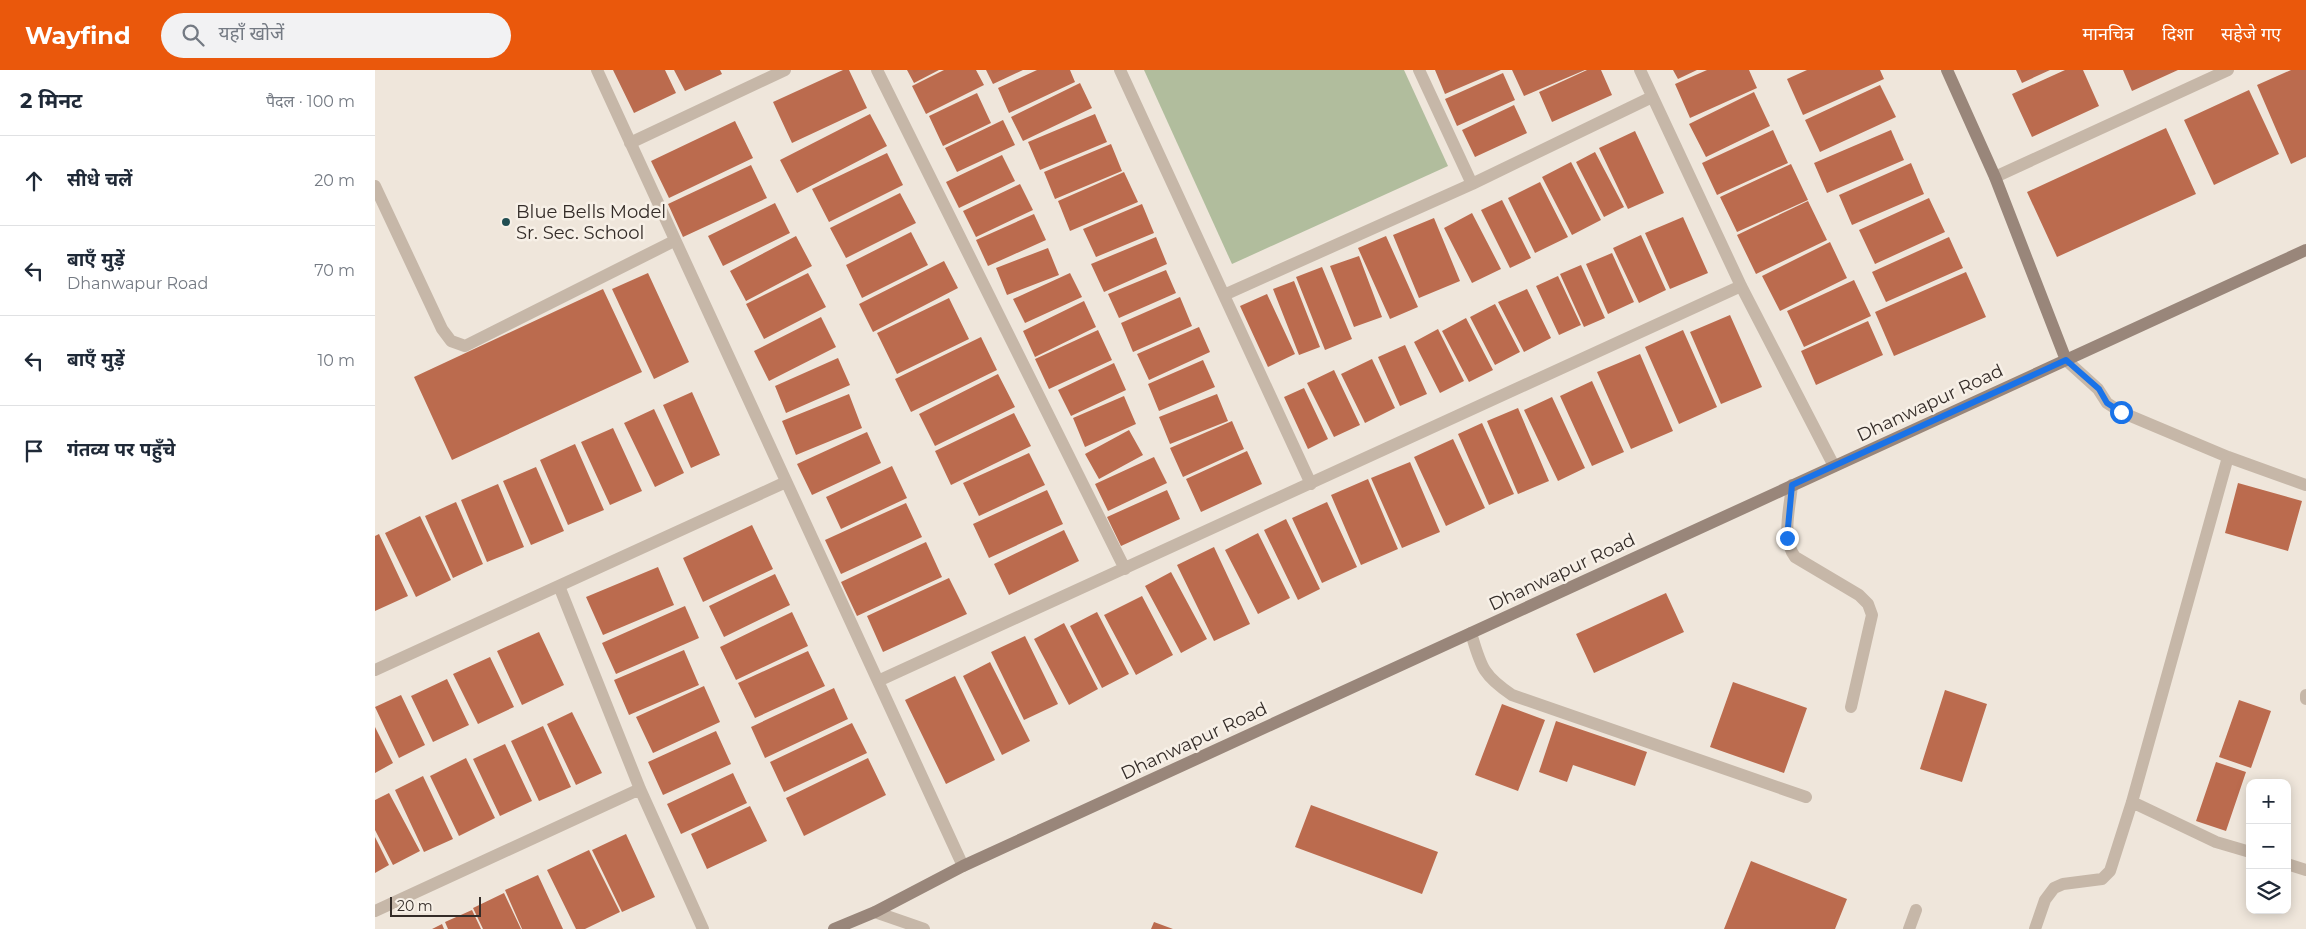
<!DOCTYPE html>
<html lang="hi">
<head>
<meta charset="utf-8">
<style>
  :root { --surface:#fff; --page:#f2f2f3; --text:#1f2937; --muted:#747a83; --line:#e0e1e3; --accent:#ea580c }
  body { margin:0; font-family:Montserrat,"Noto Sans Devanagari",sans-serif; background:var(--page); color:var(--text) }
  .controls { position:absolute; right:15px; bottom:15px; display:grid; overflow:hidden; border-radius:10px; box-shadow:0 2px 12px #0003 }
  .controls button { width:45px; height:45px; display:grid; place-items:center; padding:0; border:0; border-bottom:1px solid var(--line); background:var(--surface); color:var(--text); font:25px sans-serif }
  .scale { position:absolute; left:15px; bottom:12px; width:91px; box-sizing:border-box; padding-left:5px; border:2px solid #342c28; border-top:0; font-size:14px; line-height:18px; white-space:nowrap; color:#342c28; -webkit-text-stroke:4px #f7f0e7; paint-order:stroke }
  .stop { position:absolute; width:15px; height:15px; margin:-11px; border:4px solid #1a73e8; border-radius:50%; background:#fff }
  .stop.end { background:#1a73e8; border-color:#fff; box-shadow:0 1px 5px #0008 }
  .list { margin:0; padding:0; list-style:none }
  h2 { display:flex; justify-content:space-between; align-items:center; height:65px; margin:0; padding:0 20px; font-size:21px }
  h2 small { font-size:16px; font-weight:400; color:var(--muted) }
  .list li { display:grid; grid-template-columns:32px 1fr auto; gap:15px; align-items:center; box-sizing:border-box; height:90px; padding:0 20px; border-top:1px solid var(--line) }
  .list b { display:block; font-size:19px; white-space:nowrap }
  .list p { margin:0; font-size:16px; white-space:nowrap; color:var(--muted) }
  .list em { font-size:16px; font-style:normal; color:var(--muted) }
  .icon { flex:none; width:28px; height:28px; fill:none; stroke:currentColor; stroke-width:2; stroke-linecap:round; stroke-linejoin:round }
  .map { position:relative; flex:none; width:1931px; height:859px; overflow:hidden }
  header { display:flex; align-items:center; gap:30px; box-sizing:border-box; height:70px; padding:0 25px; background:var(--accent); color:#fff }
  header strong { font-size:24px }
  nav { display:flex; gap:28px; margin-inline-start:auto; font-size:18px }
  .search { width:350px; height:45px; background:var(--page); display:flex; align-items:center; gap:12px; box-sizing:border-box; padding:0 18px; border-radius:28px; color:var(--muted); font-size:19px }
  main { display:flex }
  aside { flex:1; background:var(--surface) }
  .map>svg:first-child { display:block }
  .green { fill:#b1bd9d }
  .building { fill:#bb6b4e }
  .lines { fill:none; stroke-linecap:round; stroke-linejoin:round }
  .lane { stroke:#c6b7a8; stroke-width:12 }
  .street { stroke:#c6b7a8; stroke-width:12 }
  .secondary { stroke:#99867a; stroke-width:12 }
  .route { stroke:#1a73e8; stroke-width:6 }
  .poi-dot { fill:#214d51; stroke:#f7f0e7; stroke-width:2 }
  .labels { text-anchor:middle; stroke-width:5; stroke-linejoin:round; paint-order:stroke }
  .poi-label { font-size:18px; fill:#342c28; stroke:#f7f0e7; text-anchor:start }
  .street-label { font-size:18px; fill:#342c28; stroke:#f7f0e7 }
</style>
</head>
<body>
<header>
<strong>Wayfind</strong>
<div class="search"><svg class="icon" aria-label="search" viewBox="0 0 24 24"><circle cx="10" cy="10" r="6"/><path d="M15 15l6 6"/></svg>यहाँ खोजें</div>
<nav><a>मानचित्र</a><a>दिशा</a><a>सहेजे गए</a></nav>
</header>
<main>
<aside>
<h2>2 मिनट<small>पैदल · 100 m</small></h2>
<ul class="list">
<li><svg class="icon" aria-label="ahead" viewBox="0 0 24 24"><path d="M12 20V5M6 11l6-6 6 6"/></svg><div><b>सीधे चलें</b></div><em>20 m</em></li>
<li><svg class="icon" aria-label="left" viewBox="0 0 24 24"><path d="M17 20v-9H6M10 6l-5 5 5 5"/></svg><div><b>बाएँ मुड़ें</b><p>Dhanwapur Road</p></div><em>70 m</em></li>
<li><svg class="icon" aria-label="left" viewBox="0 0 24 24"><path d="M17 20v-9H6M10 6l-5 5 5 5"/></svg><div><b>बाएँ मुड़ें</b></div><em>10 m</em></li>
<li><svg class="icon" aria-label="arrive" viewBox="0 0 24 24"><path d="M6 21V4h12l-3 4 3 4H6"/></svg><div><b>गंतव्य पर पहुँचे</b></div></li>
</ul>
</aside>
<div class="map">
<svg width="1931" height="859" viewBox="0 0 1931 859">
  <rect width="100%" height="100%" fill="#efe6db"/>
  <path class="green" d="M 769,0 L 1029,0 L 1073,96 L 857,194 Z"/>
  <path class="building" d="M 238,0 L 290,0 L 301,23 L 259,43 Z
    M 299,0 L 345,0 L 347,4 L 310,21 Z
    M 468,0 L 474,0 L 492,38 L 417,73 L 398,32 Z
    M 532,0 L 564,0 L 539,13 Z
    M 569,0 L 601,0 L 609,15 L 551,44 L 537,16 Z
    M 611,0 L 648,0 L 618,14 Z
    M 662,0 L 695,0 L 700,12 L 634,43 L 623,18 Z
    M 1060,0 L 1126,0 L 1070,24 Z
    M 1137,0 L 1210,0 L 1149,26 Z
    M 1212,0 L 1226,0 L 1237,25 L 1177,52 L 1164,22 Z
    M 1298,0 L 1322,0 L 1303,9 Z
    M 1332,0 L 1374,0 L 1382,18 L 1315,48 L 1300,14 Z
    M 1432,0 L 1505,0 L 1509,9 L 1428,45 L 1412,9 Z
    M 1641,0 L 1675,0 L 1647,13 Z
    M 1690,0 L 1708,0 L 1724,36 L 1657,67 L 1637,24 Z
    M 1748,0 L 1803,0 L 1757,21 Z
    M 1916,0 L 1931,0 L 1931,87 L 1916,94 L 1882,15 Z
    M 1128,3 L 1140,30 L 1082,56 L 1070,29 Z
    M 705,13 L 717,38 L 648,71 L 636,47 Z
    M 1505,15 L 1521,47 L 1445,82 L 1430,50 Z
    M 1874,20 L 1904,84 L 1839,115 L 1809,50 Z
    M 1379,22 L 1395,56 L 1331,87 L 1314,54 Z
    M 602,23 L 616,53 L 568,76 L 554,46 Z
    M 1139,35 L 1152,63 L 1100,87 L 1087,60 Z
    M 495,44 L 512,76 L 422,123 L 405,90 Z
    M 720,44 L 732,72 L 665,100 L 653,72 Z
    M 628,50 L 640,75 L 582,102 L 570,78 Z
    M 360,51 L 378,88 L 294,128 L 276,91 Z
    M 1791,58 L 1821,124 L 1682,187 L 1652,122 Z
    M 1398,60 L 1413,93 L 1342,125 L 1327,93 Z
    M 1516,60 L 1529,90 L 1452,123 L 1439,93 Z
    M 1260,61 L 1289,123 L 1253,139 L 1224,78 Z
    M 736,74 L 747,101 L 680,129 L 669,102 Z
    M 1220,82 L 1249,137 L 1229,147 L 1201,92 Z
    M 512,83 L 528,115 L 454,152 L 437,119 Z
    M 627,85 L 640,111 L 584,138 L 571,112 Z
    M 1196,92 L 1226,150 L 1197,165 L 1167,107 Z
    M 1536,93 L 1549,124 L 1477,155 L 1464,125 Z
    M 1416,94 L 1433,130 L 1362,162 L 1345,127 Z
    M 376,95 L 392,128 L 308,167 L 293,134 Z
    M 749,102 L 763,132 L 695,161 L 683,131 Z
    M 1165,112 L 1193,167 L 1160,183 L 1133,128 Z
    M 645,114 L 658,140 L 601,167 L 588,141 Z
    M 525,123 L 541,153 L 471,188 L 455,158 Z
    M 1554,128 L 1570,162 L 1500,194 L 1484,160 Z
    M 1127,130 L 1156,188 L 1135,198 L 1106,140 Z
    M 1433,131 L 1452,170 L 1381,204 L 1362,165 Z
    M 400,133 L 415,163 L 348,196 L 333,166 Z
    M 767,134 L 779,163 L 721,187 L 708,159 Z
    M 1097,143 L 1126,199 L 1097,213 L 1069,158 Z
    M 659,144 L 671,170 L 613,196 L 601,170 Z
    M 1308,147 L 1333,203 L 1295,219 L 1270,163 Z
    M 1059,148 L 1085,211 L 1044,228 L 1018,165 Z
    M 536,162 L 553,195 L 487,228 L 471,195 Z
    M 1266,165 L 1291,220 L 1264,233 L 1238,178 Z
    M 421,166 L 437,196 L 371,231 L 355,201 Z
    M 1011,166 L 1043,237 L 1015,249 L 983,178 Z
    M 781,167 L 792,194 L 729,222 L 716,194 Z
    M 1574,167 L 1588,198 L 1511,232 L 1497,202 Z
    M 1455,172 L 1472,208 L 1405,241 L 1387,206 Z
    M 673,178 L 684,205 L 632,225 L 621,198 Z
    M 1237,183 L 1259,232 L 1233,244 L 1211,194 Z
    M 984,186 L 1007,247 L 979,257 L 955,196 Z
    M 569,191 L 583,218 L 498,262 L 484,234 Z
    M 1206,195 L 1230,248 L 1209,257 L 1185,204 Z
    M 947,197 L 977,269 L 950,280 L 921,207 Z
    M 791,200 L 801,223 L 744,248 L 733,224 Z
    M 1591,202 L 1611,247 L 1519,286 L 1500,242 Z
    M 273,203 L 314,292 L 279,309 L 237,219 Z
    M 433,203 L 451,237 L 389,269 L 371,234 Z
    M 695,203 L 707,227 L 650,253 L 638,229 Z
    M 1183,206 L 1206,255 L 1184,265 L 1161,216 Z
    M 1479,210 L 1496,246 L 1429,277 L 1412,241 Z
    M 919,211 L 945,277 L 924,285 L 898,219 Z
    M 228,219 L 267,302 L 77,390 L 39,307 Z
    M 1152,219 L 1176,268 L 1149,282 L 1123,232 Z
    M 892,224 L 920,284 L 893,297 L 865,236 Z
    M 805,227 L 817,256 L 758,282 L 746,253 Z
    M 574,228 L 594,269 L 522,304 L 502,263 Z
    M 709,231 L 721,257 L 660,287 L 648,261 Z
    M 1120,234 L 1145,282 L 1120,295 L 1095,247 Z
    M 1355,245 L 1387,317 L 1346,334 L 1315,262 Z
    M 446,247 L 461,277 L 394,311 L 379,281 Z
    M 1091,248 L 1118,300 L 1094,312 L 1067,261 Z
    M 1493,251 L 1508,285 L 1441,315 L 1426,281 Z
    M 824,257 L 835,282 L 774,310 L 762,284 Z
    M 1063,259 L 1089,311 L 1065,323 L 1039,272 Z
    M 723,260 L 737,290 L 674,319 L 660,289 Z
    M 1308,260 L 1342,337 L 1304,354 L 1270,277 Z
    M 606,267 L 622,300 L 536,342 L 520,309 Z
    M 1030,275 L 1052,324 L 1025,336 L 1003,287 Z
    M 1265,284 L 1298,361 L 1256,379 L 1222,302 Z
    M 463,288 L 475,315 L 411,343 L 400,316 Z
    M 997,289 L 1020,338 L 990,353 L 966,304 Z
    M 828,290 L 840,317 L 784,341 L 773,314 Z
    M 739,293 L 751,320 L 696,346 L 683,320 Z
    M 959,300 L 985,355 L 959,367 L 932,313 Z
    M 623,304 L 640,337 L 560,376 L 544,344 Z
    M 1217,311 L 1249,382 L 1217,396 L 1185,326 Z
    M 929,318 L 953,369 L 933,379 L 909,327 Z
    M 317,322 L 345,385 L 316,398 L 288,335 Z
    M 474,324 L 487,358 L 421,385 L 407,351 Z
    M 842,324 L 853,351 L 795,374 L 784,347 Z
    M 749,326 L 761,354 L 710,377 L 698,348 Z
    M 1177,327 L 1210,398 L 1183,411 L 1149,340 Z
    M 1143,338 L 1174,411 L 1143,424 L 1112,351 Z
    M 279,339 L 309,403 L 280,417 L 249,353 Z
    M 639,343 L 656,376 L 576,415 L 560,381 Z
    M 857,351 L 869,379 L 808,407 L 795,378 Z
    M 1107,353 L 1139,424 L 1114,435 L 1083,364 Z
    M 238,358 L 267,421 L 235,435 L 206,372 Z
    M 754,360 L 768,385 L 724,409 L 710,384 Z
    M 492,362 L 506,393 L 437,425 L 422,394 Z
    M 1078,369 L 1110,438 L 1071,456 L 1039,387 Z
    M 200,374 L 229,440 L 193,455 L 165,390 Z
    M 872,381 L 887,414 L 826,442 L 811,409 Z
    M 654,383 L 670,415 L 604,446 L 588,413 Z
    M 779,387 L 792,413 L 733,441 L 720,414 Z
    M 1035,392 L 1065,462 L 1027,478 L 996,408 Z
    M 517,396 L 532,428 L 466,459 L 451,427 Z
    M 161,397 L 189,461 L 156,475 L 128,411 Z
    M 993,409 L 1023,479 L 986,495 L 956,425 Z
    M 1863,413 L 1927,431 L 1913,481 L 1850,463 Z
    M 123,414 L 149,477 L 112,492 L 86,430 Z
    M 672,420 L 688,454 L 614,488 L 598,454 Z
    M 792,420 L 805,449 L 746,476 L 732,447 Z
    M 81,432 L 108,494 L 78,508 L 50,446 Z
    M 952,432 L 982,497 L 947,513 L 917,448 Z
    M 531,433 L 547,467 L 466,504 L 450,470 Z
    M 45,446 L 76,510 L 41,527 L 10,463 Z
    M 911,449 L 945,519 L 923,530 L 889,460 Z
    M 377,455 L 398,499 L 328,532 L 308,488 Z
    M 689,460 L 704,491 L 634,525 L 619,494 Z
    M 883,463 L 915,528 L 883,544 L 850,480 Z
    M 4,464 L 33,526 L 0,541 L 0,466 Z
    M 551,472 L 567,507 L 482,546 L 466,512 Z
    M 839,477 L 875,554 L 839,571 L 802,495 Z
    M 283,497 L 299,535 L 228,565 L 211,527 Z
    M 796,502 L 832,569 L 806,583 L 770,516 Z
    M 400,504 L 415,535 L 349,567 L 334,536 Z
    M 574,508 L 592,544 L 508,582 L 492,546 Z
    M 1291,523 L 1309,562 L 1219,603 L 1201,564 Z
    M 767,526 L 798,585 L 761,605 L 729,545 Z
    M 310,536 L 324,568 L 241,604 L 227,573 Z
    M 417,542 L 433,576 L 361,610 L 345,577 Z
    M 722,542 L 754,604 L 727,618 L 695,556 Z
    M 689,553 L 723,619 L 694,635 L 659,569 Z
    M 164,562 L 189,615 L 147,635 L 122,581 Z
    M 650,566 L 683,634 L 649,650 L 616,582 Z
    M 309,580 L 324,615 L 254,645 L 239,610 Z
    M 433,581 L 450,616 L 380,648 L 363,613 Z
    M 115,587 L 139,637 L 103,654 L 78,604 Z
    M 615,592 L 655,671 L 627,685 L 588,606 Z
    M 580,606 L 620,690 L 571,714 L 530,630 Z
    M 72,609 L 94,655 L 58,672 L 36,626 Z
    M 1358,612 L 1432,638 L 1409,703 L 1335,677 Z
    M 329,616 L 345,652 L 278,683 L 261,647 Z
    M 459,618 L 473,649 L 390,688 L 376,657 Z
    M 1570,620 L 1612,634 L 1587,712 L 1545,699 Z
    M 26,625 L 50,675 L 24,688 L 0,637 Z
    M 1864,630 L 1896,641 L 1876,698 L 1844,687 Z
    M 1127,634 L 1170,650 L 1143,721 L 1100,705 Z
    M 197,642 L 227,703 L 201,715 L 172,654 Z
    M 1181,651 L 1272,682 L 1260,716 L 1198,695 L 1192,712 L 1164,702 Z
    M 477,653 L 492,683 L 409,722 L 395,692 Z
    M 168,656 L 196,717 L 164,731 L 136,671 Z
    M 0,657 L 18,693 L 0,703 Z
    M 341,661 L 356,694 L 288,725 L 273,692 Z
    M 130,674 L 157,731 L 125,746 L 98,689 Z
    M 91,688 L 120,748 L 84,766 L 55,706 Z
    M 493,688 L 511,725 L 429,766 L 411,728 Z
    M 1841,692 L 1871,702 L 1851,761 L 1821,751 Z
    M 358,703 L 372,733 L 306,764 L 292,734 Z
    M 48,706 L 78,769 L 49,782 L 20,720 Z
    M 14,723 L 45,781 L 18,795 L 0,760 L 0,730 Z
    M 936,735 L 1063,782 L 1047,824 L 920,777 Z
    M 375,736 L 392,771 L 332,799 L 316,764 Z
    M 251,764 L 280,827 L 247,842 L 217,780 Z
    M 0,767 L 14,795 L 0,803 Z
    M 214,780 L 245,842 L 210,859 L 201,859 L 172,800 Z
    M 1376,791 L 1472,829 L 1460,859 L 1349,859 Z
    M 163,805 L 188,859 L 147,859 L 130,820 Z
    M 129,823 L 146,859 L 108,859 L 98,838 Z
    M 97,840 L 106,859 L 73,859 L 70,852 Z
    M 779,852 L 798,859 L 776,859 Z
    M 67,854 L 69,859 L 57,859 Z"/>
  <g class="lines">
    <path class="lane" d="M 0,116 L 67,259 L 76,271 L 90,276 L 299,171
      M 1096,563 C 1106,596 1107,605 1137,625 L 1431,727"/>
    <path class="street" d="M 222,0 L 588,796
      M 502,0 L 750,499
      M 745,0 L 936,414
      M 1044,0 L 1097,114
      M 1265,0 L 1366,216 L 1459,396
      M 255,73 L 410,0
      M 1620,107 L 1853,0
      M 849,225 L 1097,114 L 1277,27
      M 1691,290 L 1723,319 L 1732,333 L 1746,342 L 1853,387 L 1931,415
      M 1417,415 C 1415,438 1406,468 1420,487 L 1484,525 L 1493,534 L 1497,545 L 1476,637
      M 184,516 L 265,719 L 328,859
      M 0,600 L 411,412
      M 503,611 L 1366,216
      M 1931,625 L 1931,629
      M 1757,732 L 1841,772 L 1875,782
      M 1912,794 L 1931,800
      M 0,841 L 265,719
      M 500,842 L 549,859
      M 1534,859 L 1541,840
      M 1660,859 L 1670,830 L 1679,818 L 1688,814 L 1727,809 L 1735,801 L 1757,732 L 1853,387"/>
    <path class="secondary" d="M 1572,0 L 1620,107 L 1691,290
      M 459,859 L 500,842 L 588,796 L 1931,180"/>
  </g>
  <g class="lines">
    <path class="route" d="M 1412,468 L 1417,415 L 1691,290 L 1724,319 L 1732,333 L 1746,342"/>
  </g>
  <circle class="poi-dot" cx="131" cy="152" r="5"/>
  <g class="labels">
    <g class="poi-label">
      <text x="141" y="148">Blue Bells Model<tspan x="141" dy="21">Sr. Sec. School</tspan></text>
    </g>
    <g class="street-label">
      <text transform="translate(1555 333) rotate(-25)" y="6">Dhanwapur Road</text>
      <text transform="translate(1187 502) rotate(-25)" y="6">Dhanwapur Road</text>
      <text transform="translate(819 671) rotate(-25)" y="6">Dhanwapur Road</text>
    </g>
  </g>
</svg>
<div class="controls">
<button>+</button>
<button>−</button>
<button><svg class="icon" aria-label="layers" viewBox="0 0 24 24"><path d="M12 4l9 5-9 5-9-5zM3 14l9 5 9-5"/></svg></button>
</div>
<div class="scale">20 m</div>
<div class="stop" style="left:1746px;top:342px"></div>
<div class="stop end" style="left:1412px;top:468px"></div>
</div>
</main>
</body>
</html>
